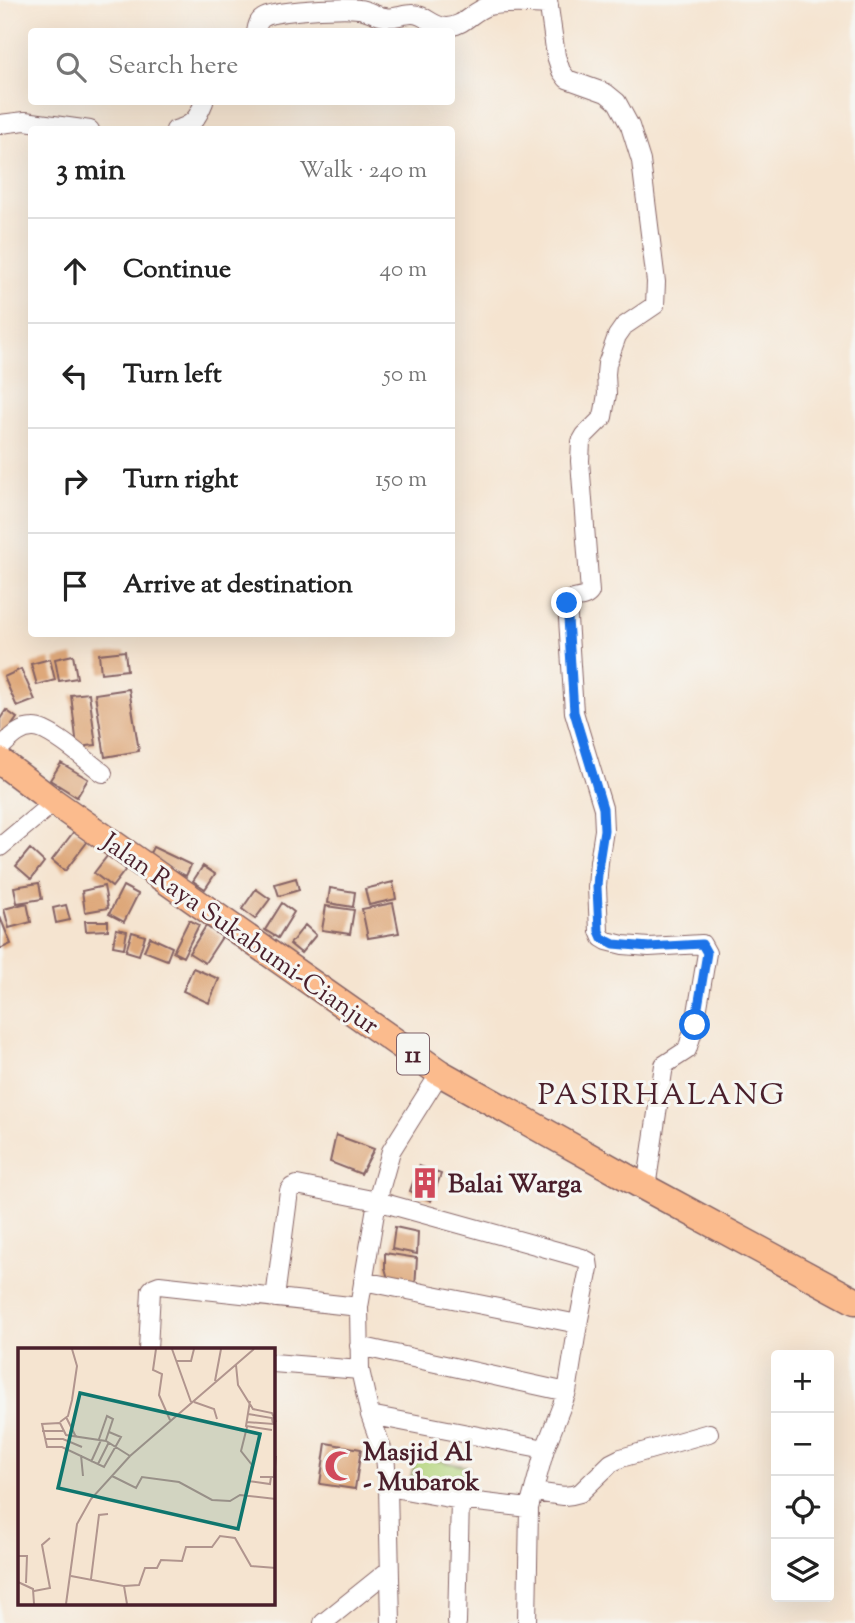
<!DOCTYPE html>
<html lang="en">
<head>
<meta charset="utf-8">
<style>
  :root { --surface:#fff; --page:#f6f6f6; --text:#222; --muted:#767676; --line:#e0e0e0 }
  body { margin:0; font-family:"Sorts Mill Goudy",serif; background:var(--page); color:var(--text) }
  .controls { position:absolute; right:21px; bottom:21px; display:grid; overflow:hidden; border-radius:7px; box-shadow:0 7px 28px #0002 }
  .controls button { width:63px; height:63px; display:grid; place-items:center; padding:0; border:0; border-bottom:2px solid var(--line); background:var(--surface); color:var(--text); font:35px sans-serif }
  .stop { position:absolute; width:21px; height:21px; margin:-16px; border:5px solid #1a73e8; border-radius:50%; background:#fff }
  .stop.end { background:#1a73e8; border-color:#fff; box-shadow:0 2px 7px #0008 }
  .list { margin:0; padding:0; list-style:none }
  h2 { display:flex; justify-content:space-between; align-items:center; height:91px; margin:0; padding:0 28px; font-size:30px }
  h2 small { font-size:23px; font-weight:400; color:var(--muted) }
  .list li { display:grid; grid-template-columns:46px 1fr auto; gap:21px; align-items:center; box-sizing:border-box; height:105px; padding:0 28px; border-top:2px solid var(--line) }
  .list b { display:block; font-size:26px; white-space:nowrap }
  .list em { font-size:23px; font-style:normal; color:var(--muted) }
  .icon { flex:none; width:38px; height:38px; fill:none; stroke:currentColor; stroke-width:2; stroke-linecap:round; stroke-linejoin:round }
  .map { position:relative; flex:none; width:855px; height:1623px; overflow:hidden }
  .search { position:absolute; background:var(--surface); box-shadow:0 7px 28px #0002; left:28px; top:28px; width:427px; height:77px; display:flex; align-items:center; gap:18px; box-sizing:border-box; padding:0 24px; border-radius:7px; color:var(--muted); font-size:26px }
  .panel { position:absolute; background:var(--surface); box-shadow:0 7px 28px #0002; left:28px; top:126px; width:427px; height:511px; border-radius:7px }
  .map>svg:first-child { display:block }
  .grass { fill:url(#grass-tufts); stroke:#7e7a54; stroke-width:2 }
  .building { fill:#dea87a }
  .lines { fill:none; stroke-linecap:round; stroke-linejoin:round }
  .minor-casing { stroke:#866465; stroke-width:20 }
  .highway-casing { stroke:#866465; stroke-width:29 }
  .minor { stroke:#fff; stroke-width:18 }
  .highway { stroke:#fbbb8d; stroke-width:26 }
  .route { stroke:#1a73e8; stroke-width:9 }
  .labels { text-anchor:middle; stroke-width:6; stroke-linejoin:round; paint-order:stroke }
  .shield { fill:#f6f6f2; stroke:#7e6067; stroke-width:2 }
  .shield-label { font-size:24px; font-weight:bold; fill:#4a1f2b }
  .street-label { font-size:26px; fill:#4a1f2b; stroke:#f6f6f2 }
  .poi-label { font-size:26px; font-weight:bold; fill:#4a1f2b; stroke:#f6f6f2; text-anchor:start }
  .quarter-label { font-size:30px; letter-spacing:2px; fill:#4a1f2b; stroke:#f6f6f2 }
  .inset-road { fill:none; stroke:#b1958e; stroke-width:2 }
  .view { fill:#0f766e; fill-opacity:0.15; stroke:#0f766e; stroke-width:3.5 }
  .inset-edge { fill:none; stroke:#4a1f2b; stroke-width:3.5 }
</style>
</head>
<body>
<div class="map">
<svg width="855" height="1623" viewBox="0 0 855 1623">
  <defs>
    <pattern id="grass-tufts" width="24" height="20" patternUnits="userSpaceOnUse" patternTransform="scale(1.75)"><rect width="24" height="20" fill="#b3d47c"/><path d="M3 7l-1-3M5 7V3M7 7l1-3M15 17l-1-3M17 17v-4M19 17l1-3" fill="none" stroke="#9bb66b"/></pattern>
  </defs>
  <rect width="100%" height="100%" fill="#f6f6f2"/>
  <filter id="ink" filterUnits="userSpaceOnUse"><feTurbulence type="fractalNoise" baseFrequency=".0143" numOctaves="2"/><feDisplacementMap in="SourceGraphic" scale="14" xChannelSelector="R" yChannelSelector="G"/><feConvolveMatrix kernelMatrix="1 2 1 2 8 2 1 2 1" color-interpolation-filters="sRGB"/></filter>
  <filter id="wash" filterUnits="userSpaceOnUse"><feTurbulence type="fractalNoise" baseFrequency=".00686" numOctaves="4" result="noise"/><feDisplacementMap in="SourceGraphic" scale="28" xChannelSelector="R" yChannelSelector="G"/><feGaussianBlur stdDeviation="1.57" result="paint"/><feColorMatrix in="noise" values="0 0 0 0 0 0 0 0 0 0 0 0 0 0 0 0 0 1.4 0 .05"/><feComposite in="paint" operator="in"/></filter>
  <g filter="url(#wash)">
    <rect width="100%" height="100%" fill="#f5e4d0"/>
    <path class="grass" d="M 416,1456 L 469,1467 L 466,1490 L 411,1478 Z"/>
    <g id="blocks">
      <path class="building" d="M 125,651 L 127,670 L 101,673 L 99,654 Z
        M 73,655 L 77,678 L 59,681 L 55,659 Z
        M 50,659 L 55,680 L 37,685 L 31,664 Z
        M 21,669 L 35,700 L 17,707 L 4,677 Z
        M 129,689 L 139,751 L 105,757 L 95,694 Z
        M 89,693 L 96,745 L 77,747 L 71,695 Z
        M 6,710 L 17,718 L 2,739 L 0,738 L 0,719 Z
        M 61,763 L 88,779 L 77,797 L 50,780 Z
        M 75,830 L 88,841 L 65,871 L 52,860 Z
        M 153,847 L 191,865 L 186,876 L 148,857 Z
        M 30,849 L 44,862 L 31,879 L 16,866 Z
        M 108,855 L 126,869 L 112,887 L 94,873 Z
        M 203,866 L 215,874 L 205,889 L 193,881 Z
        M 296,878 L 299,890 L 279,896 L 275,884 Z
        M 393,882 L 396,899 L 369,905 L 365,889 Z
        M 39,883 L 42,899 L 17,903 L 14,887 Z
        M 104,886 L 108,908 L 85,912 L 82,891 Z
        M 123,886 L 138,894 L 124,922 L 109,914 Z
        M 330,888 L 355,892 L 353,907 L 328,903 Z
        M 256,889 L 270,899 L 255,919 L 242,909 Z
        M 27,903 L 31,922 L 9,928 L 4,909 Z
        M 282,903 L 294,912 L 278,938 L 265,930 Z
        M 393,903 L 399,933 L 368,938 L 362,909 Z
        M 66,905 L 70,920 L 56,923 L 53,908 Z
        M 326,906 L 354,910 L 350,934 L 322,930 Z
        M 0,917 L 11,944 L 0,949 Z
        M 189,920 L 199,925 L 183,957 L 173,952 Z
        M 85,921 L 108,921 L 108,930 L 86,931 Z
        M 305,925 L 316,935 L 301,953 L 290,944 Z
        M 206,926 L 222,937 L 205,963 L 189,953 Z
        M 116,929 L 127,931 L 124,948 L 113,946 Z
        M 132,932 L 145,936 L 139,955 L 126,951 Z
        M 150,937 L 172,947 L 167,960 L 144,951 Z
        M 193,968 L 219,979 L 209,1003 L 183,991 Z
        M 336,1135 L 374,1149 L 361,1174 L 330,1162 Z
        M 419,1166 L 441,1174 L 431,1201 L 410,1191 Z
        M 395,1227 L 418,1232 L 417,1254 L 392,1249 Z
        M 385,1253 L 417,1258 L 415,1287 L 389,1282 L 385,1268 Z
        M 326,1443 L 361,1449 L 355,1489 L 320,1484 Z"/>
    </g>
  </g>
  <g filter="url(#ink)">
    <use href="#blocks" fill-opacity="0" stroke="#866465" stroke-width="2"/>
    <g class="lines">
      <defs>
        <path id="minor" d="M 548,0 L 556,56 L 561,71 L 567,79 L 606,93 L 617,102 L 630,126 L 641,161 L 656,282 L 655,305 L 624,326 L 617,336 L 607,364 L 606,374 L 607,394 L 603,417 L 585,435 L 581,442 L 580,461 L 590,592 C 585,600 572,596 567,603 L 574,712 L 603,808 L 604,830 L 599,862 L 597,887 L 599,931 L 602,938 L 607,941 L 623,945 L 649,947 L 702,944 L 707,953 L 695,1025 L 687,1050 L 664,1065 L 646,1188
          M 256,32 C 257,26 258,21 263,18 C 274,10 345,7 359,9 C 368,10 376,16 385,17 C 394,19 403,14 412,14 C 425,14 433,27 446,27 C 464,27 473,10 489,6 C 508,2 529,4 549,5
          M 0,124 L 25,121 L 90,130
          M 175,130 C 194,125 198,117 204,102
          M 0,748 C 10,739 19,728 33,728 C 50,727 88,762 103,773
          M 0,847 L 54,802
          M 363,1281 L 578,1324
          M 275,1298 L 289,1191 L 292,1187 L 297,1185 L 377,1201 L 582,1258 L 588,1261 L 589,1268 L 578,1324 L 567,1392 L 545,1449 L 529,1508 L 527,1623
          M 359,1346 L 567,1392
          M 148,1350 L 151,1290 L 154,1287 L 159,1285 L 359,1307
          M 273,1363 L 360,1370
          M 370,1415 L 545,1449
          M 388,1487 L 460,1500 L 529,1508
          M 534,1492 L 564,1496 L 572,1495 L 580,1493 L 611,1463 L 621,1458 L 709,1433
          M 323,1623 L 389,1570
          M 391,1623 L 388,1487 L 385,1457 L 370,1415 L 360,1370 L 359,1307 L 377,1201 L 391,1151 L 440,1073
          M 457,1623 L 460,1500"/>
        <path id="highway" d="M 0,761 L 54,802 L 440,1073 L 646,1188 L 855,1301"/>
      </defs>
      <use href="#minor" class="minor-casing"/>
      <use href="#highway" class="highway-casing"/>
      <use href="#minor" class="minor"/>
      <use href="#highway" class="highway"/>
    </g>
  </g>
  <g class="lines" filter="url(#ink)">
    <path class="route" d="M 567,603 L 574,712 L 603,808 L 604,830 L 599,862 L 597,887 L 599,931 L 602,938 L 614,944 L 649,947 L 702,944 L 707,953 L 695,1025"/>
  </g>
  <defs>
    <symbol id="building-bare" viewBox="-9 -9 18 18"><path d="M-4-6H4V6H1V3H-1V6H-4ZM-2.5-4.3h1.7v1.8h-1.7ZM.8-4.3h1.7v1.8H.8ZM-2.5-1h1.7V.8h-1.7ZM.8-1h1.7V.8H.8Z" fill="#d1495b" stroke="#f6f6f2" stroke-width="2.5" paint-order="stroke"/></symbol>
    <symbol id="mosque-bare" viewBox="-9 -9 18 18"><path d="M3.5-4.9A6 6 0 1 0 3.5 4.9A5 5 0 1 1 3.5-4.9Z" fill="#d1495b" stroke="#f6f6f2" stroke-width="2.5" paint-order="stroke"/></symbol>
  </defs>
  <g fill-rule="evenodd">
    <use href="#building-bare" x="403" y="1161" width="44" height="44"/>
    <use href="#mosque-bare" x="318" y="1444" width="44" height="44"/>
  </g>
  <g class="labels">
    <rect class="shield" x="397" y="1033.5" width="32" height="41" rx="5"/>
    <g class="shield-label">
      <text x="413" y="1062">11</text>
    </g>
    <g class="street-label">
      <text transform="translate(241 933) rotate(35)" y="9">Jalan Raya Sukabumi-Cianjur</text>
    </g>
    <g class="poi-label">
      <text x="448" y="1192">Balai Warga</text>
      <text x="363" y="1460">Masjid Al<tspan x="363" dy="30">- Mubarok</tspan></text>
    </g>
    <g class="quarter-label">
      <text x="662" y="1104">PASIRHALANG</text>
    </g>
  </g>
  <g transform="translate(18 1348)">
    <rect width="257" height="257" fill="#f5e4d0"/>
    <path class="inset-road" d="M 138,1 L 135,22 L 144,26 L 141,47 L 152,72M 154,1 L 173,54M 158,13 L 173,13 L 176,1M 218,17 L 220,37 L 235,61 L 254,65 L 258,74M 197,33 L 203,1M 232,53 L 228,78 L 254,82M 176,54 L 196,61 L 199,71M 48,69 L 58,89M 42,74 L 50,68 L 54,52 L 59,18 L 54,1M 228,74 L 255,76 L 254,70 L 230,66M 42,75 L 24,76 L 29,99 L 44,99 L 86,119 L 103,89 L 91,84M 42,75 L 48,87 L 88,93 L 112,108M 24,83 L 45,83M 27,91 L 45,91 L 64,99M 81,91 L 89,68 L 95,71 L 88,92M 63,107 L 65,128M 73,114 L 83,92M 80,116 L 91,94M 94,128 L 118,140 L 124,129 L 161,134 L 194,152 L 212,153 L 222,147 L 258,151M 242,129 L 256,129 L 258,108M 230,133 L 252,136 L 253,129M 228,147 L 234,117 L 223,103 L 229,79M 0,208 L 9,208 L 8,235M 53,228 L 106,238 L 109,256M 73,231 L 81,167 L 90,166M 0,234 L 15,241 L 16,256M 106,238 L 121,237 L 127,220 L 139,220 L 143,212 L 164,213 L 168,199 L 194,199 L 202,188 L 217,190 L 233,218 L 258,220M 16,243 L 32,240 L 24,197 L 32,190M 48,256 L 59,176 L 73,151 L 112,108 L 236,1"/>
    <path class="view" d="M 62,45 L 242,86 L 220,181 L 40,140 Z"/>
    <rect width="257" height="257" class="inset-edge"/>
  </g>
</svg>
<div class="controls">
<button>+</button>
<button>−</button>
<button><svg class="icon" aria-label="locate" viewBox="0 0 24 24"><circle cx="12" cy="12" r="6"/><path d="M12 2v4M12 18v4M2 12h4M18 12h4"/></svg></button>
<button><svg class="icon" aria-label="layers" viewBox="0 0 24 24"><path d="M12 4l9 5-9 5-9-5zM3 14l9 5 9-5"/></svg></button>
</div>
<div class="stop" style="left:695px;top:1025px"></div>
<div class="stop end" style="left:567px;top:603px"></div>
<div class="search"><svg class="icon" aria-label="search" viewBox="0 0 24 24"><circle cx="10" cy="10" r="6"/><path d="M15 15l6 6"/></svg>Search here</div>
<section class="panel">
<h2>3 min<small>Walk · 240 m</small></h2>
<ul class="list">
<li><svg class="icon" aria-label="ahead" viewBox="0 0 24 24"><path d="M12 20V5M6 11l6-6 6 6"/></svg><div><b>Continue</b></div><em>40 m</em></li>
<li><svg class="icon" aria-label="left" viewBox="0 0 24 24"><path d="M17 20v-9H6M10 6l-5 5 5 5"/></svg><div><b>Turn left</b></div><em>50 m</em></li>
<li><svg class="icon" aria-label="right" viewBox="0 0 24 24"><path d="M7 20v-9h11M14 6l5 5-5 5"/></svg><div><b>Turn right</b></div><em>150 m</em></li>
<li><svg class="icon" aria-label="arrive" viewBox="0 0 24 24"><path d="M6 21V4h12l-3 4 3 4H6"/></svg><div><b>Arrive at destination</b></div></li>
</ul>
</section>
</div>
</body>
</html>
